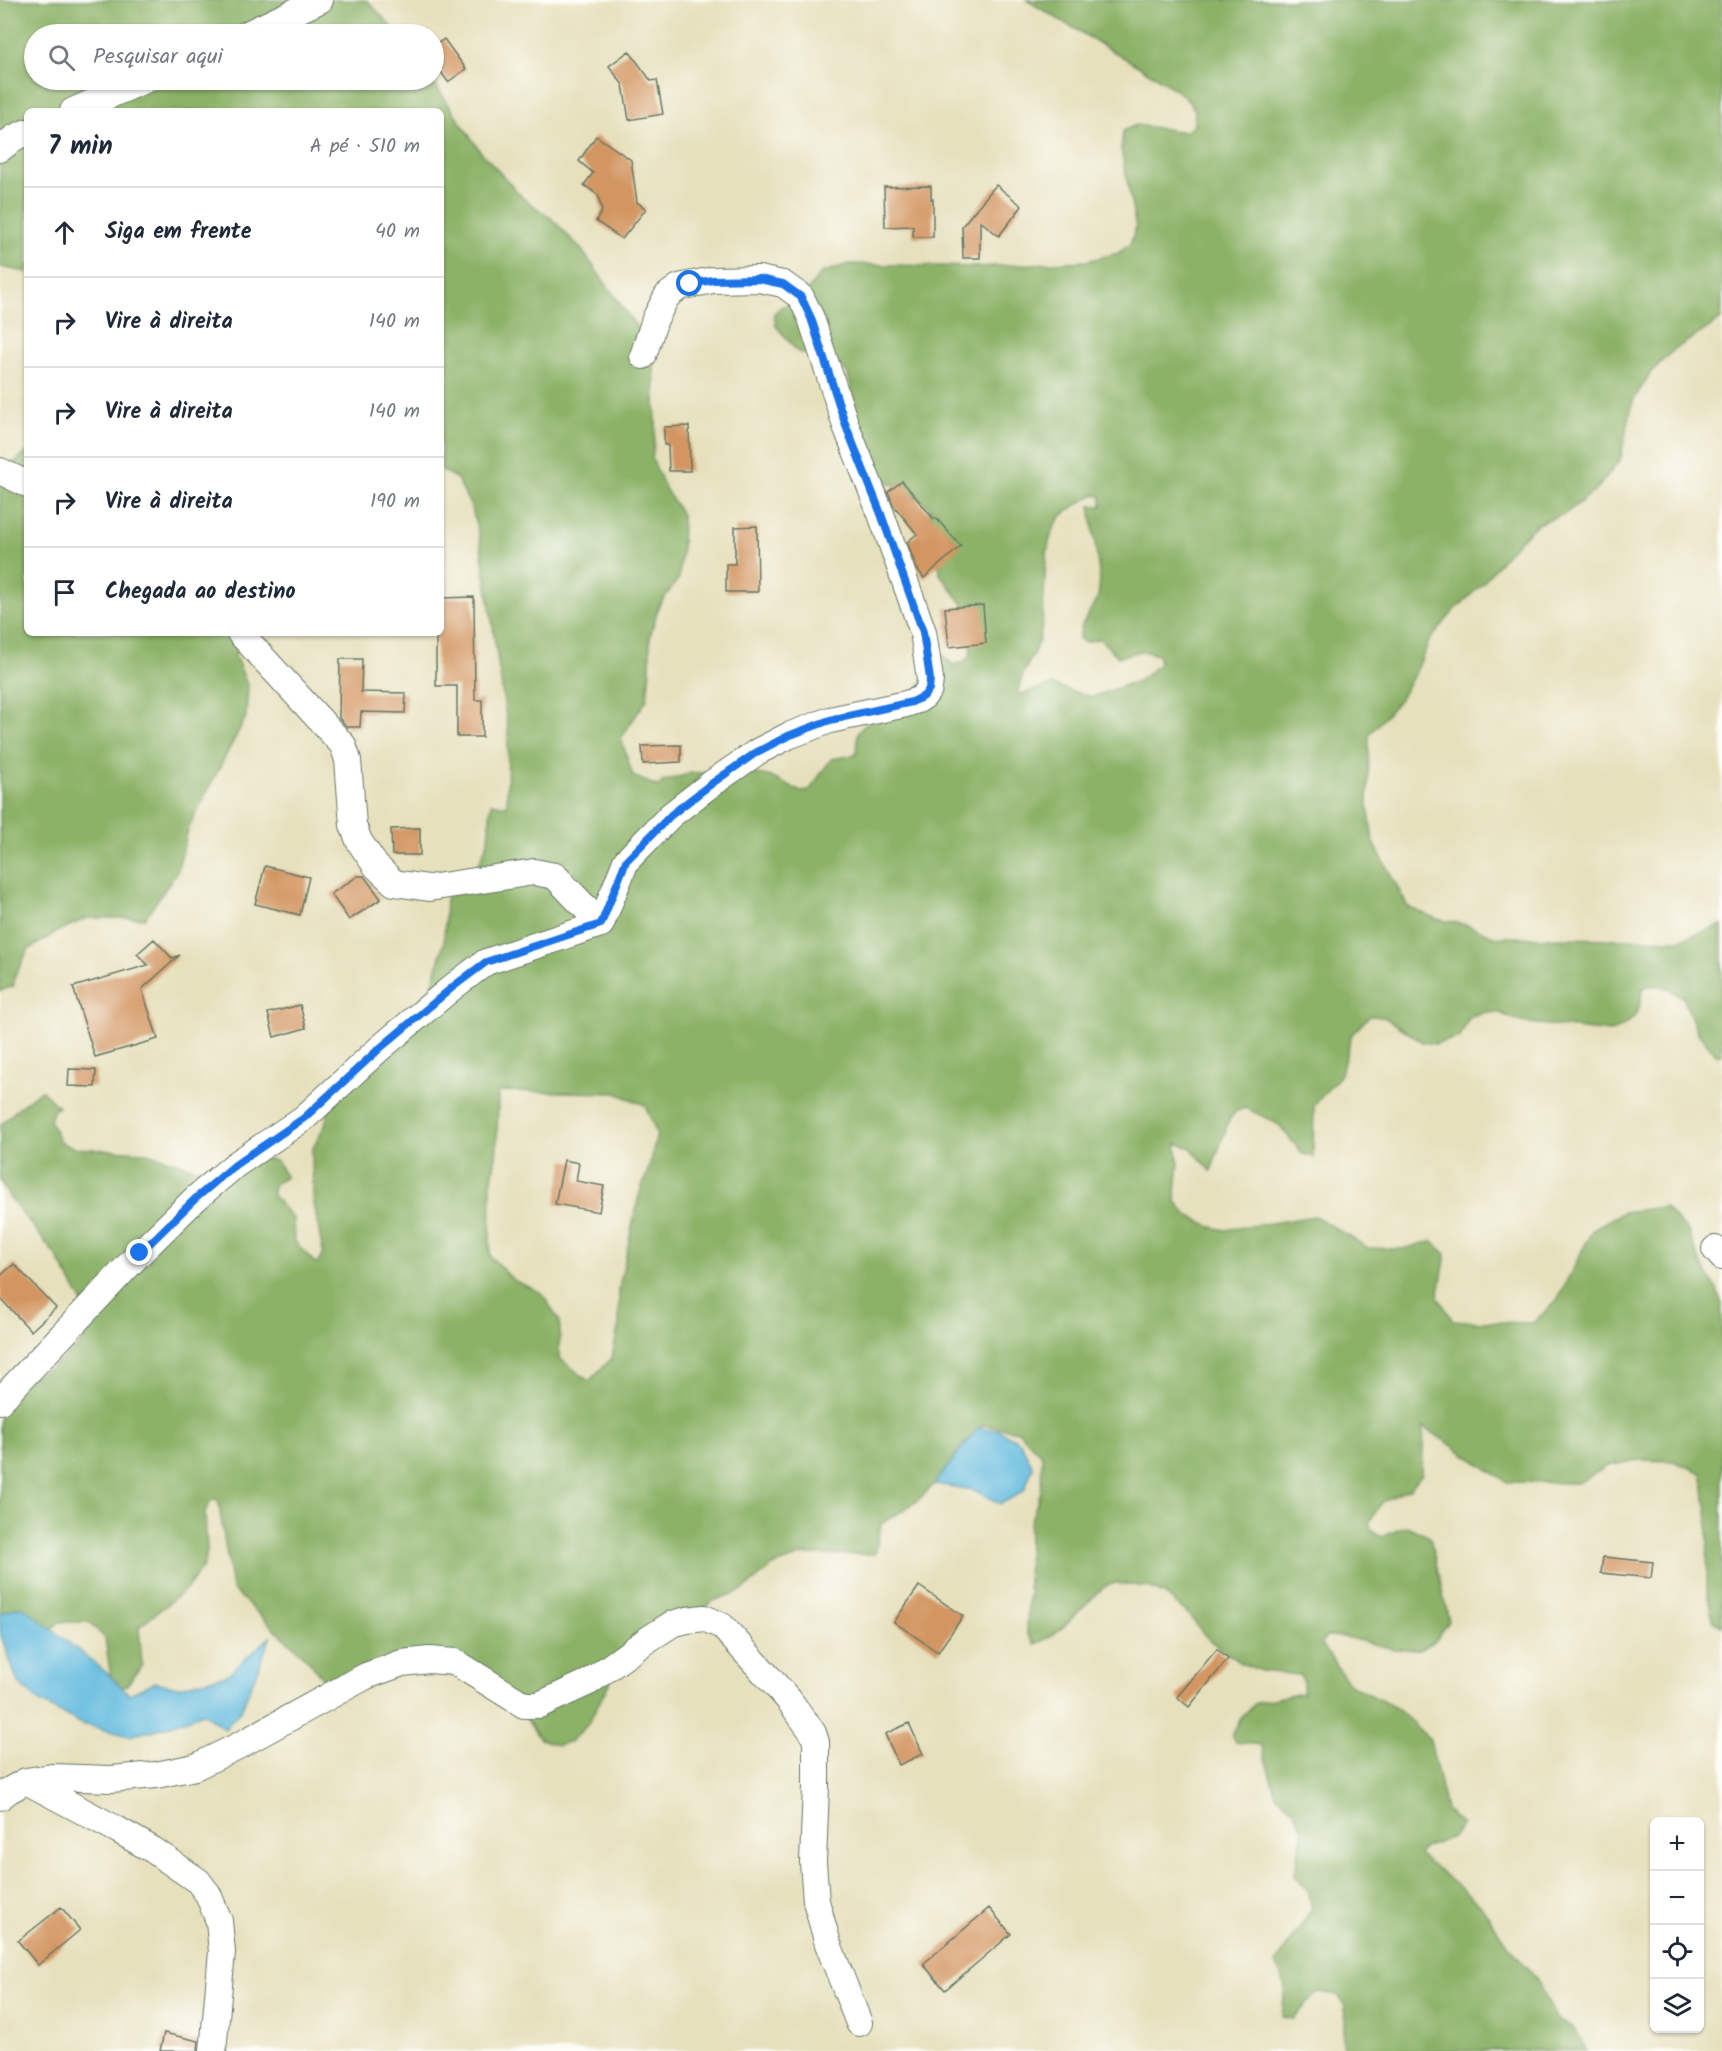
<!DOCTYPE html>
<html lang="pt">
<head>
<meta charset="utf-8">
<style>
  :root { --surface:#fff; --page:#f6f6f7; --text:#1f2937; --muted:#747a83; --line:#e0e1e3 }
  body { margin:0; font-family:Kalam,sans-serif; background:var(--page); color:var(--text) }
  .controls { position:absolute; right:18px; bottom:18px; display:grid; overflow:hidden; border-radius:9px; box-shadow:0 2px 4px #0004 }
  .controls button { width:54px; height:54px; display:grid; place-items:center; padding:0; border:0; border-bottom:2px solid var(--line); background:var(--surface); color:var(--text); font:30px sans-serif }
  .stop { position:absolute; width:18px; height:18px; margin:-14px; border:4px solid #1a73e8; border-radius:50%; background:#fff }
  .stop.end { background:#1a73e8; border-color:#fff; box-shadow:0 2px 6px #0008 }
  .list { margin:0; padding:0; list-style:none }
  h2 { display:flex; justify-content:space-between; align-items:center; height:78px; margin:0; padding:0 24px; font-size:26px }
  h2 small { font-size:20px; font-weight:400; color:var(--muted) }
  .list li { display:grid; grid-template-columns:39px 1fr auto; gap:18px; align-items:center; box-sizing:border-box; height:90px; padding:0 24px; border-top:2px solid var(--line) }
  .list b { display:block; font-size:22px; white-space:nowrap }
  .list em { font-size:20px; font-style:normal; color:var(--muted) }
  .icon { flex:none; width:33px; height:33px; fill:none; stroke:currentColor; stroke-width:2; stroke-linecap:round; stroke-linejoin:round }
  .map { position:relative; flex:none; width:1722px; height:2051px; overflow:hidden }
  .search { position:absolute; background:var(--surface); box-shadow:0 2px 4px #0004; left:24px; top:24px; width:420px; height:66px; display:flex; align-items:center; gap:15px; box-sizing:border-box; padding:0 21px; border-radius:33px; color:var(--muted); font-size:22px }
  .panel { position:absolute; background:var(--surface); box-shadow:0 2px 4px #0004; left:24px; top:108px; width:420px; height:528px; border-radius:9px }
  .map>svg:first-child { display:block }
  .forest { fill:#8cb268; stroke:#56784e; stroke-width:1.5; fill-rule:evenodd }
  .water { fill:#61bade; stroke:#407c89; stroke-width:1.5 }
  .building { fill:#d39662 }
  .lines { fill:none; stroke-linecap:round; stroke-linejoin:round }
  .minor-casing { stroke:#657664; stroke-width:28 }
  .minor { stroke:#fff; stroke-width:26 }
  .route { stroke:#1a73e8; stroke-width:8 }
</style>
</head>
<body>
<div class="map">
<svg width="1722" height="2051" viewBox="0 0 1722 2051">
  <rect width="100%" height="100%" fill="#fdfcf7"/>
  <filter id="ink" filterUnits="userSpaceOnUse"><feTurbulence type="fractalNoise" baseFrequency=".0167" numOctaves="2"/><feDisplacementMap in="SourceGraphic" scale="12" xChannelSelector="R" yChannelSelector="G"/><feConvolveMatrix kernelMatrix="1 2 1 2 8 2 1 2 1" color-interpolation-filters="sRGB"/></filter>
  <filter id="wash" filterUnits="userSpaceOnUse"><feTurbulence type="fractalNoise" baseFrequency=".008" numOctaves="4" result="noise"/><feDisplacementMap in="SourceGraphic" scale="24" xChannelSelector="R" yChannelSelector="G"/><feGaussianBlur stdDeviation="1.35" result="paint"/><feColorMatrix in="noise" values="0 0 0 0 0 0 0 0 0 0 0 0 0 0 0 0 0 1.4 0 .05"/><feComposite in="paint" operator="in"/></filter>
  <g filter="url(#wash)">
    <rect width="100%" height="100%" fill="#e6e0bc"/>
    <path class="forest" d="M 0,0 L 367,0 L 398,34 L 34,34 L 34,80 L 432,80 L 480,151 L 523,198 L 551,218 L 581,249 L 640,332 L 654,363 L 656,426 L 652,459 L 666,490 L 682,515 L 682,548 L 679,578 L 659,605 L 650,636 L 650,669 L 647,699 L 621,738 L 633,776 L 659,787 L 662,782 L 691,773 L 742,772 L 769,776 L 801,792 L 809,791 L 831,759 L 856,755 L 858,733 L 865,724 L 910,706 L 937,650 L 953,665 L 964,662 L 970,655 L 974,619 L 940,574 L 938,538 L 928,506 L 910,492 L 870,474 L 853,443 L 854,397 L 847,372 L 834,361 L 798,352 L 776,326 L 774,313 L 782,306 L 798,303 L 821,273 L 849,264 L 977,267 L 1087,261 L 1118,253 L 1130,244 L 1136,227 L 1121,149 L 1123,131 L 1136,125 L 1186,132 L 1194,125 L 1195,110 L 1184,96 L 1155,76 L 1026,0 L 1722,0 L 1722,318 L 1704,331 L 1675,349 L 1651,372 L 1633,401 L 1620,460 L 1596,490 L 1566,513 L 1537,524 L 1507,553 L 1483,583 L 1453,612 L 1429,641 L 1417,670 L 1399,700 L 1369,735 L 1368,806 L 1373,841 L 1408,907 L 1437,919 L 1467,925 L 1496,937 L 1679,940 L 1722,925 L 1722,1055 L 1717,1055 L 1697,1032 L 1683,997 C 1670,990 1656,980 1642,989 C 1641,1014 1633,1023 1610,1032 L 1521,1022 L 1500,1013 L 1486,1012 L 1469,1018 L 1460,1037 L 1435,1044 L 1422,1042 L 1384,1017 L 1370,1016 L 1352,1034 L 1340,1076 L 1314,1105 L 1313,1157 L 1302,1153 L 1278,1124 L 1246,1108 L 1236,1111 L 1229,1120 L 1211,1171 L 1191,1148 L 1176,1143 L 1179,1164 L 1175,1200 L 1186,1214 L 1208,1226 L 1225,1230 L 1315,1216 L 1368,1248 L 1402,1249 L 1432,1241 L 1446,1254 L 1438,1297 L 1453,1321 L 1533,1323 L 1557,1300 L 1593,1229 L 1623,1212 L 1664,1207 L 1688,1231 L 1699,1260 L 1717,1290 L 1722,1304 L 1722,1625 L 1713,1621 L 1707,1591 L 1708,1520 L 1702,1473 L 1673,1461 L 1638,1460 L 1608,1466 L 1578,1483 L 1507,1482 L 1424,1427 L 1422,1474 L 1411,1488 L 1382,1502 L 1369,1523 L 1373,1532 L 1381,1537 L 1407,1526 L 1430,1537 L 1449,1621 L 1436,1640 L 1419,1650 L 1394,1649 L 1345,1637 L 1326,1636 L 1321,1643 L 1348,1683 L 1398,1709 L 1430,1740 L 1446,1810 L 1462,1824 L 1453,1837 L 1424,1848 L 1419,1854 L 1480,1904 L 1508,1946 L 1536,1978 L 1557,2020 L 1575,2029 L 1587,2051 L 1344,2051 L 1343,2046 L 1345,2006 L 1338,1995 L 1318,1992 L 1293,2019 L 1282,2017 L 1285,1987 L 1276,1963 L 1312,1909 L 1308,1892 L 1294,1874 L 1303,1831 L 1294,1810 L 1276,1795 L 1261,1745 L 1235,1742 L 1232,1736 L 1242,1716 L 1257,1702 L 1303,1693 L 1304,1682 L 1299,1675 L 1261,1671 L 1239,1662 L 1208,1639 L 1186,1612 L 1164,1594 L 1148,1587 L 1115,1583 L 1104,1587 L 1059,1631 L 1042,1641 L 1034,1644 L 1027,1633 L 1028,1598 L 1030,1596 L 1028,1586 L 1029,1526 L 1041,1491 L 1042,1456 L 1018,1431 L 983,1425 L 959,1449 L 941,1478 L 917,1501 L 881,1524 L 875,1554 L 803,1555 L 773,1566 L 743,1590 L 713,1601 L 696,1615 L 622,1659 L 588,1724 L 571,1741 L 558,1745 L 540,1739 L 525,1717 L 498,1691 L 428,1667 L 328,1685 L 308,1660 L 232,1589 L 218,1499 L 211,1500 L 205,1512 L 207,1552 L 203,1567 L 186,1589 L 139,1627 L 142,1665 L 127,1685 L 117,1690 L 112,1685 L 105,1638 L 89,1622 L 59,1622 L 43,1638 L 0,1628 L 0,1380 L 20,1381 L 49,1369 L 79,1346 L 91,1317 L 57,1257 L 10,1198 L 0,1180 L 0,1126 L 17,1109 L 41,1090 L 58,1107 L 53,1111 L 50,1121 L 60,1142 L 74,1148 L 143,1152 L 195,1168 L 224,1165 L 253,1156 L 277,1161 L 286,1177 L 273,1185 L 272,1194 L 293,1219 L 294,1241 L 317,1265 L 323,1253 L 313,1199 L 312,1150 L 325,1125 L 330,1105 L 356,1066 L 432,987 L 444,941 L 446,898 L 477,869 L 488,841 L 491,803 L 507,806 L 508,730 L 480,540 L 472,509 L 457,479 L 441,469 L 441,111 L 27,111 L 27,272 L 0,267 ZM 1093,495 L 1101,496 L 1102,506 L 1090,506 L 1100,580 L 1098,597 L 1082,625 L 1079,638 L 1084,642 L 1100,639 L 1118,657 L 1142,651 L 1158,655 L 1160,663 L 1140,680 L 1092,697 L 1052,685 L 1019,695 C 1018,674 1033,659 1039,640 C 1049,603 1038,548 1059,519 C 1066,509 1083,502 1093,495 ZM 498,1091 L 616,1093 L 645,1105 L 657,1134 L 650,1164 L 638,1199 L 619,1288 L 619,1323 L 612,1358 L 589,1381 L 559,1358 L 560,1322 L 542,1293 L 513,1280 L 490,1256 L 491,1185 L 497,1150 Z
      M 27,452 L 27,633 L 230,633 L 248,643 L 234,653 L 248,687 L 246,717 L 189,826 L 177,872 L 145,918 L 87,918 L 56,932 L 28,950 L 14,978 L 14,986 L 0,991 L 0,474 Z"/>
    <path class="water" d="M 978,1428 L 999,1430 L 1021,1443 L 1033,1467 L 1024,1491 L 1001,1504 L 974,1490 L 934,1484 Z
      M 22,1606 L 107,1673 L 129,1694 L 155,1682 L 178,1687 L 227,1675 L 271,1636 L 242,1708 L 225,1729 L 203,1713 L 163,1728 L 129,1736 L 82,1724 L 38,1701 L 18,1683 L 0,1633 L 0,1613 Z"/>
    <g id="blocks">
      <path class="building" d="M 444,39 L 466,69 L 448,82 L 434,62 L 434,46 Z
        M 629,51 L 651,81 L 657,80 L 663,114 L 629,120 L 623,85 L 609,66 Z
        M 596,136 L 631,160 L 637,202 L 646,209 L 622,239 L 596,221 L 602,211 L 598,195 L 584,185 L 593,173 L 579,161 Z
        M 996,185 L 1022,206 L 999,236 L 980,221 L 980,258 L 963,258 L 962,226 Z
        M 931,186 L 931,199 L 933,199 L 933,237 L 913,237 L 913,226 L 885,227 L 884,187 Z
        M 689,426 L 690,471 L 669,471 L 668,445 L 664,445 L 664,427 Z
        M 902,481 L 934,519 L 936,518 L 961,546 L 924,578 L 917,569 L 907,542 L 917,534 L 894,506 L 888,492 Z
        M 757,526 L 758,592 L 726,592 L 726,564 L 735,564 L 735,527 Z
        M 474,597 L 475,700 L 482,700 L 482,737 L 457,737 L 457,686 L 436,686 L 436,633 L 441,633 L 441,598 Z
        M 983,605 L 986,643 L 949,647 L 945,608 Z
        M 340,659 L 362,659 L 361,692 L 406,693 L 405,713 L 361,712 L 360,727 L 347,727 L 339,718 Z
        M 681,745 L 681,762 L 643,764 L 642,746 Z
        M 420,828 L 420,855 L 392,855 L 391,829 Z
        M 265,866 L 309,877 L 300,915 L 255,904 Z
        M 358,876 L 364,876 L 381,899 L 349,920 L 331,894 Z
        M 154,939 L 172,958 L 180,955 L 142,989 L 158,1039 L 95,1057 L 73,987 L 148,965 L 137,954 Z
        M 300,1005 L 306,1028 L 274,1037 L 268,1013 Z
        M 69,1069 L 96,1070 L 95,1087 L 68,1086 Z
        M 564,1160 L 579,1163 L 576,1181 L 604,1186 L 599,1212 L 555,1204 Z
        M 14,1264 L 56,1308 L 31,1331 L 0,1298 L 0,1276 Z
        M 1603,1557 L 1653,1562 L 1651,1578 L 1601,1573 Z
        M 919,1586 L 963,1616 L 938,1652 L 894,1622 Z
        M 1217,1649 L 1228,1659 L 1189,1707 L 1177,1697 Z
        M 909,1723 L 923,1754 L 899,1765 L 885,1734 Z
        M 61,1907 L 80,1930 L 38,1965 L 18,1941 Z
        M 989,1908 L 1011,1934 L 945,1990 L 923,1964 Z
        M 164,2033 L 199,2041 L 198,2051 L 160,2051 Z"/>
    </g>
  </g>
  <g filter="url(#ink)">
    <use href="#blocks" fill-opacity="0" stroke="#657664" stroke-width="1.5"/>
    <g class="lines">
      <defs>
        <path id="minor" d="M 247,34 L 320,0
          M 73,111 L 145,80
          M 0,149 L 14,138 L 27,132
          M 0,471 L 27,484
          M 240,633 L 343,745 L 348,760 L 353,825 L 359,841 L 376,866 L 394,883 L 429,888 L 534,872 L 555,876 L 601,924
          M 601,924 L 626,861 L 671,815 L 711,784 L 757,752 L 788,736 L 830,720 L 906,704 L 918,700 L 924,696 L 929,689 L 930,679 L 923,632 L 881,514 L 846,426 L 811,318 L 801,297 L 783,284 L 759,279 L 713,280 L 679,287 L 667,296 L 655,319 L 643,356
          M 1715,1249 L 1722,1257
          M 0,1401 L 140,1253 L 195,1199 L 235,1165 L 304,1118 L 379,1049 L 454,986 L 486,962 L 601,924
          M 26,1781 L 118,1830 L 153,1850 L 198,1881 L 208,1894 L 219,1921 L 222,1952 L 213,2051
          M 0,1797 L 8,1791 L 26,1781 L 52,1777 L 111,1779 L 156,1775 L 195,1767 L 238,1746 L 366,1676 L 402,1663 L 429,1660 L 455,1662 L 524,1705 L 539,1705 L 589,1682 L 647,1640 L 672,1624 L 687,1620 L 704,1618 L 722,1626 L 789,1700 L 813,1733 L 816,1742 L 816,1787 L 813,1862 L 816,1901 L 828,1944 L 859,2023"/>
      </defs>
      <use href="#minor" class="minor-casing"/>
      <use href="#minor" class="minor"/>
    </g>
  </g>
  <g class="lines" filter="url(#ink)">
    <path class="route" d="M 140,1253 L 195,1199 L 235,1165 L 304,1118 L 379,1049 L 454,986 L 486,962 L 601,924 L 626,861 L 671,815 L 711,784 L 757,752 L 788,736 L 830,720 L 912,702 L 924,696 L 929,689 L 930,679 L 923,632 L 881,514 L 846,426 L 811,318 L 801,297 L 783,284 L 759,279 L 713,280 L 690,284"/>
  </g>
</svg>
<div class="controls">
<button>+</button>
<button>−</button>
<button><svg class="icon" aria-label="locate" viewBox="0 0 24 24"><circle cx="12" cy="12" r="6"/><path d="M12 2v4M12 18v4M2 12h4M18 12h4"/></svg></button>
<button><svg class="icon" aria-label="layers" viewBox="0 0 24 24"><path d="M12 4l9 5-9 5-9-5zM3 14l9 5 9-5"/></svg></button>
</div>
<div class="stop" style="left:690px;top:284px"></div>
<div class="stop end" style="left:140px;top:1253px"></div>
<div class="search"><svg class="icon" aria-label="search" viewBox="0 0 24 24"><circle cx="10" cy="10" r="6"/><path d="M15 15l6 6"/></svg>Pesquisar aqui</div>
<section class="panel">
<h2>7 min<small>A pé · 510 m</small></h2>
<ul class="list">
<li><svg class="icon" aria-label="ahead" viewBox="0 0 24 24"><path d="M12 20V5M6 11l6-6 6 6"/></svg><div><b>Siga em frente</b></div><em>40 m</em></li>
<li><svg class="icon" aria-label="right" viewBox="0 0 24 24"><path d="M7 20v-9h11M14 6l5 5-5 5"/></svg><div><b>Vire à direita</b></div><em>140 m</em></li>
<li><svg class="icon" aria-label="right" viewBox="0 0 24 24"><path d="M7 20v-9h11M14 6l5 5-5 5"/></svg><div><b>Vire à direita</b></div><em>140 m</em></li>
<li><svg class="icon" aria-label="right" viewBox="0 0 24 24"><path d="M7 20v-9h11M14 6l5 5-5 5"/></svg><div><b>Vire à direita</b></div><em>190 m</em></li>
<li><svg class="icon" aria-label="arrive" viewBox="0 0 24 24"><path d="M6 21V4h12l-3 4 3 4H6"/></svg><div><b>Chegada ao destino</b></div></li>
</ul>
</section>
</div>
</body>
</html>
